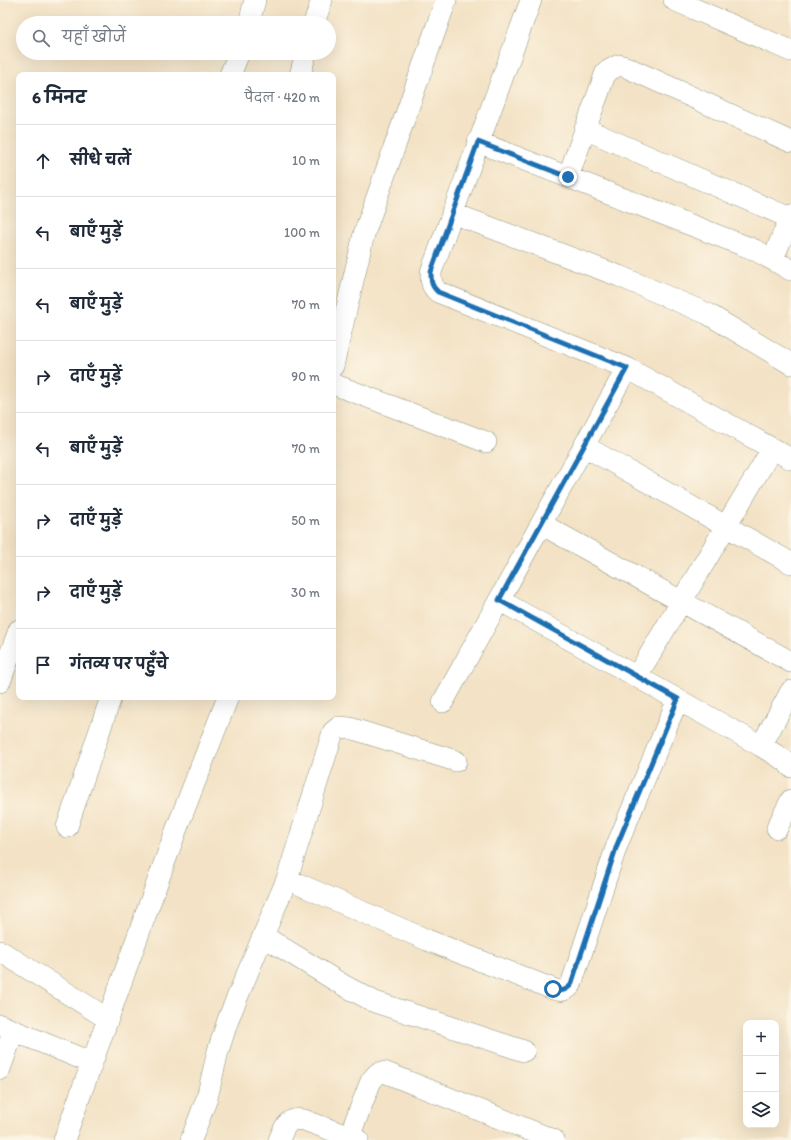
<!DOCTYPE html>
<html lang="hi">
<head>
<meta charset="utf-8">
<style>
  :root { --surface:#fff; --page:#f6f6f7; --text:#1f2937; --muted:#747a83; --line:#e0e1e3 }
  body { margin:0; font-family:Itim,"Playpen Sans Deva",sans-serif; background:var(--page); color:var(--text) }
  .controls { position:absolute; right:12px; bottom:12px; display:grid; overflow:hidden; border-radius:8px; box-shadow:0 4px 16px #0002 }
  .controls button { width:36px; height:36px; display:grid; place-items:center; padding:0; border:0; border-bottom:1px solid var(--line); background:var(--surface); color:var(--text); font:20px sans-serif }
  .stop { position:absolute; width:12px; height:12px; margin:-9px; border:3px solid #1f6fb2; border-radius:50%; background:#fff }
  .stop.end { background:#1f6fb2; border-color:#fff; box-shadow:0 1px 4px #0008 }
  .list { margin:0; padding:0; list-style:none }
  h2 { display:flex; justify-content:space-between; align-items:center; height:52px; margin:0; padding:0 16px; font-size:17px }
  h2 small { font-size:13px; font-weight:400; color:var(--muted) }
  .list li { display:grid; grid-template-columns:26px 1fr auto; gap:12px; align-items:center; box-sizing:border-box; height:72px; padding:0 16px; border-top:1px solid var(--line) }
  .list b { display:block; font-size:15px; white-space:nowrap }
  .list em { font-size:13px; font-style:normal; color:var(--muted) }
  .icon { flex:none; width:22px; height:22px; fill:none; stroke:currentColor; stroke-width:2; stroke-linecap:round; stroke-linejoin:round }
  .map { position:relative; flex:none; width:791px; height:1140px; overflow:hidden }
  .search { position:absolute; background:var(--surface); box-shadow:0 4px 16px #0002; left:16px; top:16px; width:320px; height:44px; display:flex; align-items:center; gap:10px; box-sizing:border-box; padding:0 14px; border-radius:22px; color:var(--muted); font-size:15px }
  .panel { position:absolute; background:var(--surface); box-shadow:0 4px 16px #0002; left:16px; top:72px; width:320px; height:628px; border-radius:8px }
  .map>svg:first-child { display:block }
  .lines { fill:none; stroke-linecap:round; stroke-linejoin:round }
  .minor-casing { stroke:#89907c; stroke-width:22 }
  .minor { stroke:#fff; stroke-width:21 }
  .route { stroke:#1f6fb2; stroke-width:5 }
</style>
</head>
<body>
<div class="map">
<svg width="791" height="1140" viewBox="0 0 791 1140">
  <rect width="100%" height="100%" fill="#fcf5e5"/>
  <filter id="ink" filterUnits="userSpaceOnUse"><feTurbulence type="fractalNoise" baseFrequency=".025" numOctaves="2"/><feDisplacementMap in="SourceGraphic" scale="8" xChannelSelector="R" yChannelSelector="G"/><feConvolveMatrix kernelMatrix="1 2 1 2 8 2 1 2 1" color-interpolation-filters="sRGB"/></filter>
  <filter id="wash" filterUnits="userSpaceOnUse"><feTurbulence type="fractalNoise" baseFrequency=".012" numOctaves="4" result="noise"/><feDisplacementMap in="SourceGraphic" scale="16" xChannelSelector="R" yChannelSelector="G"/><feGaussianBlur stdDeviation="0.9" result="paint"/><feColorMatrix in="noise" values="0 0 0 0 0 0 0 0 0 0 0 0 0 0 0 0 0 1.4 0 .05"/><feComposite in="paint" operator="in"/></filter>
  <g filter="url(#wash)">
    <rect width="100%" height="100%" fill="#f3e2c5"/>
  </g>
  <g filter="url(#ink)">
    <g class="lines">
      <defs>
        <path id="minor" d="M 531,0 L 431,272 C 431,281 431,286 438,292 L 627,368 L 791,459
          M 674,0 L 791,51
          M 249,23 L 255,0
          M 314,23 L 322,0
          M 230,75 L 239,53
          M 300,75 L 306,53
          M 585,129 L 790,218
          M 478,142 L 755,250 L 791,270
          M 568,177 L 606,72 L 619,65 L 626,67 L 791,142
          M 452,213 L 619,276 L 708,314 L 791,364
          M 773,259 L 791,215
          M 333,366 L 364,234 L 446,0
          M 333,384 L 486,442
          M 584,446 L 791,563
          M 541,524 L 791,662
          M 499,600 L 761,746 L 786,761 L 791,767
          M 637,676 L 772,449
          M 0,682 L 19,630
          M 443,702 L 627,368
          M 761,746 L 791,691
          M 67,827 L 111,697
          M 777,828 L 791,800
          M 287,879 L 427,940 L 553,989 C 561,992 565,991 571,985 L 617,845 L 678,699
          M 263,936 L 343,985 L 375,1002 L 524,1051
          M 0,951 L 108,1019
          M 0,1025 L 92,1063
          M 0,1069 L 13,1032
          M 349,1137 L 371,1081 L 378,1073 L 384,1072 L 554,1140
          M 64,1140 L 177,828 L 228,697
          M 191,1140 L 207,1098 L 218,1051 L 229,1017 L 287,879 L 333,732 L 339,727 L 350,728 L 456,761
          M 279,1140 C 285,1126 287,1117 304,1120 L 358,1140"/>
      </defs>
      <use href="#minor" class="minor-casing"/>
      <use href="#minor" class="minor"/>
    </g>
  </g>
  <g class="lines" filter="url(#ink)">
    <path class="route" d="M 553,989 C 561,992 565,991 571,985 L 617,845 L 678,699 L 499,600 L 627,368 L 438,292 C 431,286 431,281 431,272 L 478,142 L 568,177"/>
  </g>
</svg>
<div class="controls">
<button>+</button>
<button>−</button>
<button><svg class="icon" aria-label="layers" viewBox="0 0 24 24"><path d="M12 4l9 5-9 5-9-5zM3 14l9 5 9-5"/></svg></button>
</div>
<div class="stop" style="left:553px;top:989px"></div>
<div class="stop end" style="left:568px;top:177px"></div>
<div class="search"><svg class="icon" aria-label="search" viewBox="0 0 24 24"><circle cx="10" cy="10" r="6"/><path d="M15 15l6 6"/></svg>यहाँ खोजें</div>
<section class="panel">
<h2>6 मिनट<small>पैदल · 420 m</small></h2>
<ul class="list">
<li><svg class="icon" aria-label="ahead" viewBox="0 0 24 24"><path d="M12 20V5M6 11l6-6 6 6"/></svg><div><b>सीधे चलें</b></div><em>10 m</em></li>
<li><svg class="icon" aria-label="left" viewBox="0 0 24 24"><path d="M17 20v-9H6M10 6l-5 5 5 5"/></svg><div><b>बाएँ मुड़ें</b></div><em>100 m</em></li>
<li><svg class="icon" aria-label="left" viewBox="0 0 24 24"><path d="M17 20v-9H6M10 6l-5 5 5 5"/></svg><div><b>बाएँ मुड़ें</b></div><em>70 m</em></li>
<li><svg class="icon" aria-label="right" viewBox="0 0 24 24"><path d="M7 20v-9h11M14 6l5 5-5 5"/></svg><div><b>दाएँ मुड़ें</b></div><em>90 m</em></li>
<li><svg class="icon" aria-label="left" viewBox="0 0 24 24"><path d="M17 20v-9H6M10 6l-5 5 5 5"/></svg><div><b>बाएँ मुड़ें</b></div><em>70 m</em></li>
<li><svg class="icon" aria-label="right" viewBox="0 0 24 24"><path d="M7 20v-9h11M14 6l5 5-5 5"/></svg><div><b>दाएँ मुड़ें</b></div><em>50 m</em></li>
<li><svg class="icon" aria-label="right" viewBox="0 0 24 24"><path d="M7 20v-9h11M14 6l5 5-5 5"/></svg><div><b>दाएँ मुड़ें</b></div><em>30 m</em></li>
<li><svg class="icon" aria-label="arrive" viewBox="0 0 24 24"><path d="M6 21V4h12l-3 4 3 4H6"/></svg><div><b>गंतव्य पर पहुँचे</b></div></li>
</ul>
</section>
</div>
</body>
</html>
